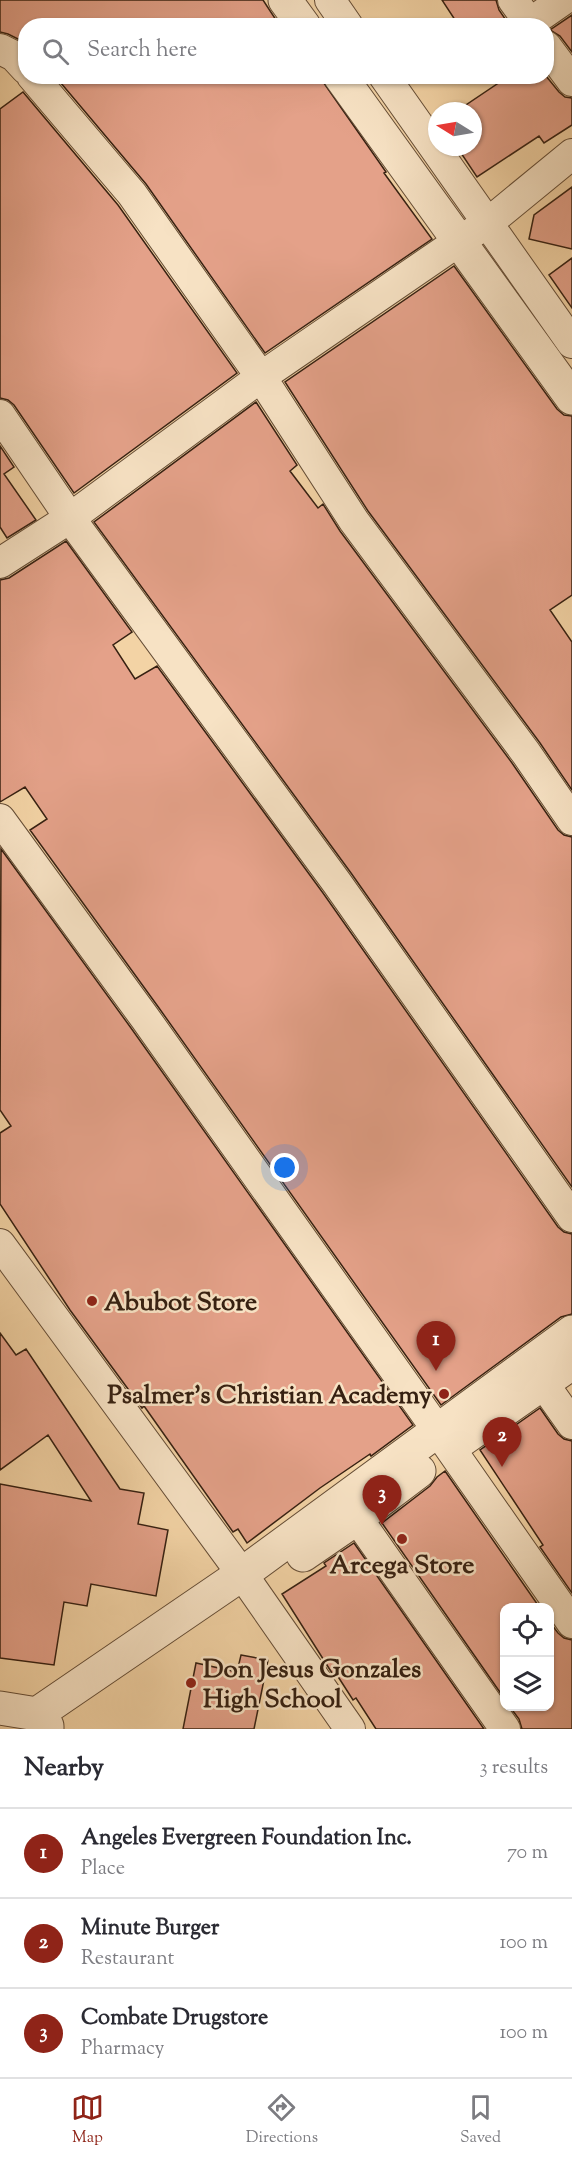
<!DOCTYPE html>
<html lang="en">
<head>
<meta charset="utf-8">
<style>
  :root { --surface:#fff; --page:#f2f2f3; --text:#2b2b33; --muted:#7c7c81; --line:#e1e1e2; --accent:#8f2418 }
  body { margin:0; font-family:"Sorts Mill Goudy",serif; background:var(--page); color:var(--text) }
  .controls { position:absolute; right:18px; bottom:18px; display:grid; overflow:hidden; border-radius:12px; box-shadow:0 2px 4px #0004 }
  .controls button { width:54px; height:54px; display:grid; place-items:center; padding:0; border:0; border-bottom:2px solid var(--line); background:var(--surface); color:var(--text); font:30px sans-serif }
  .compass { position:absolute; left:428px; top:102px; width:54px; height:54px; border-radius:50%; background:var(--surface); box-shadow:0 2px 4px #0004; rotate:281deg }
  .you { position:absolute; left:285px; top:1168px; width:21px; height:21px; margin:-15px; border:4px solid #fff; border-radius:50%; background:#1a73e8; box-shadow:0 0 0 9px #1a73e833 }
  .badge { display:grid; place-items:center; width:39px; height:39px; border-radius:50%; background:var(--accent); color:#fff; font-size:20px; font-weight:700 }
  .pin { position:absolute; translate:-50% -50px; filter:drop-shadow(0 2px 3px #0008) }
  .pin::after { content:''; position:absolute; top:32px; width:21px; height:18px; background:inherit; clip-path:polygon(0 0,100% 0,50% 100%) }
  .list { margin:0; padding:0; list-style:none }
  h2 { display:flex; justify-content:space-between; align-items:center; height:78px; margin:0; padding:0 24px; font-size:26px }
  h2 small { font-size:20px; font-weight:400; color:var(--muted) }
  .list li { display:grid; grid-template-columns:39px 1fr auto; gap:18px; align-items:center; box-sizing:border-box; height:90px; padding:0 24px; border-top:2px solid var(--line) }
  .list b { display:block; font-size:22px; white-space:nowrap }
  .list p { margin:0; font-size:20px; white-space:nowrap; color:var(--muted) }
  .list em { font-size:20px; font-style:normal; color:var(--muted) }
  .icon { flex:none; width:33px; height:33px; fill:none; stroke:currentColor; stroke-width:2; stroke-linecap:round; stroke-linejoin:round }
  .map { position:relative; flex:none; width:572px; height:1729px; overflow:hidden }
  .search { position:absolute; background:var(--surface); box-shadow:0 2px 4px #0004; left:18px; right:18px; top:18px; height:66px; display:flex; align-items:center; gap:15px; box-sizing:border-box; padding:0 21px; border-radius:24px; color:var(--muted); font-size:22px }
  .sheet { height:348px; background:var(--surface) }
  nav { display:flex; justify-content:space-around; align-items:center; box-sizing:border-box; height:84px; border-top:2px solid var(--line); background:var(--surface); font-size:16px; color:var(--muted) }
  nav a { display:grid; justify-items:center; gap:3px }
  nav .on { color:var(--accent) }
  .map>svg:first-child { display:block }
  .building { fill:#e4a189; stroke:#362011; stroke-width:1.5 }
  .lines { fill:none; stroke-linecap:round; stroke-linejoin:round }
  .minor-casing { stroke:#654d36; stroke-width:32 }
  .tertiary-casing { stroke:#654d36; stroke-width:35 }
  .minor { stroke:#f7e2c4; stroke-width:30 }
  .tertiary { stroke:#f7e2c4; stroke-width:33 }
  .poi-dot { fill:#8f2418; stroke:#f7e2c4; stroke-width:2 }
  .labels { text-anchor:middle; stroke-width:5; stroke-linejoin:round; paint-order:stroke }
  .poi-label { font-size:26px; font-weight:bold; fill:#362011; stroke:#f7e2c4; text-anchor:start }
</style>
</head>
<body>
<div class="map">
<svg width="572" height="1729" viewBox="0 0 572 1729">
  <rect width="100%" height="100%" fill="#f3d3a5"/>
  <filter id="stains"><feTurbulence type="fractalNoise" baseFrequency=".00333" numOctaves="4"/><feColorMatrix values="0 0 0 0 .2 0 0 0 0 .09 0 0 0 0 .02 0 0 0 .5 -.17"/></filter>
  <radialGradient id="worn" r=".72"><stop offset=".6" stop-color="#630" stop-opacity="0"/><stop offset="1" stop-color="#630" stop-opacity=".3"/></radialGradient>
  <path class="building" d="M 0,0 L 263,0 L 280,26 L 26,26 L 26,43 L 8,34 L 0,32 Z
    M 442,0 L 496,0 L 499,10 L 510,26 L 459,26 Z
    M 572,15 L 572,52 L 560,36 L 550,30 Z
    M 55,76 L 319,76 L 386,172 L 384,173 L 432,239 L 265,353 L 146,184 Z
    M 509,76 L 546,76 L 559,92 L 565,97 L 572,98 L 572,125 L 544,143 L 539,136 L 477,177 L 457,147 L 473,147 L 473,111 L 457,111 Z
    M 23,92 L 118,205 L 237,373 L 74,493 L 14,405 L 8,400 L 0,398 L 0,109 Z
    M 572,187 L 572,249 L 529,239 L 534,215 Z
    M 572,258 L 572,308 L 549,275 Z
    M 454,266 L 557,409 L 564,415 L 572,416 L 572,595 L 550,610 L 572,642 L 572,790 L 540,743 L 368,511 L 285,382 Z
    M 256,402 L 297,465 L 290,471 L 318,508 L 323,504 L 340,531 L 512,763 L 558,830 L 564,835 L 572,837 L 572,1187 L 351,873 L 94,522 Z
    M 0,446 L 14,467 L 4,474 L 36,520 L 7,538 L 0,527 Z
    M 66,541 L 132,632 L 113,645 L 135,679 L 157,666 L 323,893 L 558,1227 L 564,1232 L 572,1234 L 572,1314 L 561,1317 L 441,1405 L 159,1008 L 30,830 L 47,819 L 25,787 L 0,802 L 0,580 L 9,578 Z
    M 1,849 L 131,1028 L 413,1425 L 371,1456 L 370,1454 L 320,1488 L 247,1543 L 238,1529 L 233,1532 L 144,1406 L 142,1408 L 70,1310 L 0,1204 L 0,1133 L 11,1126 L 0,1110 Z
    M 0,1333 L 16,1355 L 26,1349 L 120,1489 L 144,1493 L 138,1524 L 168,1530 L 156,1596 L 91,1584 L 87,1606 L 64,1602 L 54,1665 L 0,1658 L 0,1484 L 91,1501 L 48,1435 L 0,1470 Z
    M 540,1408 L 558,1434 L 564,1439 L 572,1441 L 572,1593 L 540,1547 L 543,1545 L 480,1450 Z
    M 445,1471 L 540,1608 L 504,1608 L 504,1698 L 382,1523 L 430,1486 L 437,1477 Z
    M 354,1543 L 484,1729 L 376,1729 L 356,1698 L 353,1700 L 337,1675 L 334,1676 L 332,1673 L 282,1594 L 326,1566 L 324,1563 Z
    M 549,1621 L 558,1633 L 564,1638 L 572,1640 L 572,1729 L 522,1729 L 519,1719 L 510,1707 L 549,1707 Z
    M 241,1655 L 268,1660 L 254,1729 L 183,1729 L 196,1663 L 237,1672 Z"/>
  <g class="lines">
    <defs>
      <path id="minor" d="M 330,0 L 348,26
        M 513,0 L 532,26
        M 530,23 L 563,0
        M 546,46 L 572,81
        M 0,49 L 14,56 L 26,69
        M 32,76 L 132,194 L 261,377 L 354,521 L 526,753 L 572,820
        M 384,76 L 572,343
        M 0,415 L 70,518 L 337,883 L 572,1217
        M 0,563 L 70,518 L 261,377 L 459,241 L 488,223 L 572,154
        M 0,819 L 145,1018 L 438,1431 L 572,1623
        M 0,1244 L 242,1574 L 350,1729
        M 543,1383 L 572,1424
        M 357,1518 L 505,1729"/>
      <path id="tertiary" d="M 285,0 L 304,26
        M 340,76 L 572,398
        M 463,1439 L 572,1363
        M 303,1555 L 357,1518 L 419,1471
        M 0,1708 L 37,1714 L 47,1726 L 47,1729
        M 37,1714 L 242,1574 L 572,1332"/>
    </defs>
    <use href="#minor" class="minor-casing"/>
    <use href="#tertiary" class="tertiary-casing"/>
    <use href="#minor" class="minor"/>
    <use href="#tertiary" class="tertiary"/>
  </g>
  <g class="poi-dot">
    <circle cx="92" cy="1301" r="6"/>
    <circle cx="444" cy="1394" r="6"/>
    <circle cx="402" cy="1539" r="6"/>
    <circle cx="191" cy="1683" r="6"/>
  </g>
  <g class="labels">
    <g class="poi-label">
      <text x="104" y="1310">Abubot Store</text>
      <text x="432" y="1403" text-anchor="end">Psalmer's Christian Academy</text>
      <text x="402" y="1573" text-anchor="middle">Arcega Store</text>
      <text x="203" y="1677">Don Jesus Gonzales<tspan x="203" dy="30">High School</tspan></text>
    </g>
  </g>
  <rect width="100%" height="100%" filter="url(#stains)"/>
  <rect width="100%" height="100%" fill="url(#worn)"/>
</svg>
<div class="controls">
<button><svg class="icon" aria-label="locate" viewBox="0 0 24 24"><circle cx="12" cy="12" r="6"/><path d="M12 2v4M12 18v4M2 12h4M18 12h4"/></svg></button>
<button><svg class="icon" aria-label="layers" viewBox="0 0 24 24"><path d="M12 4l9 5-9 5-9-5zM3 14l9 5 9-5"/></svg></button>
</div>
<svg class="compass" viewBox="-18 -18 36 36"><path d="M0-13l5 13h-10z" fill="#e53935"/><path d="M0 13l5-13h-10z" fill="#7c7c81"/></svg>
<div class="you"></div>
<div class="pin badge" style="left:436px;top:1371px">1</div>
<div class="pin badge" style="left:502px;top:1467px">2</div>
<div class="pin badge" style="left:382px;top:1525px">3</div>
<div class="search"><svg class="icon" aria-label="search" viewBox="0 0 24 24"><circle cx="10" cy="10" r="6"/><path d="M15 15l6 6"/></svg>Search here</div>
</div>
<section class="sheet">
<h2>Nearby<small>3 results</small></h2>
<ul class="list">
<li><span class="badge">1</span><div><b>Angeles Evergreen Foundation Inc.</b><p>Place</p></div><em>70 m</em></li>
<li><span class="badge">2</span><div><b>Minute Burger</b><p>Restaurant</p></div><em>100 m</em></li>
<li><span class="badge">3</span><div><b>Combate Drugstore</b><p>Pharmacy</p></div><em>100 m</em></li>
</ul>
</section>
<nav>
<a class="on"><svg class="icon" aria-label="map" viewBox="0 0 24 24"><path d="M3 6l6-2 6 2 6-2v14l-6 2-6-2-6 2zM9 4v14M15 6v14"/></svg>Map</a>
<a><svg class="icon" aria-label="directions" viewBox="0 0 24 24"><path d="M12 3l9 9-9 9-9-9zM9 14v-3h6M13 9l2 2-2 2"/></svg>Directions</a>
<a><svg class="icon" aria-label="saved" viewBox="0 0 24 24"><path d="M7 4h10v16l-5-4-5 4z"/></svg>Saved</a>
</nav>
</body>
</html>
